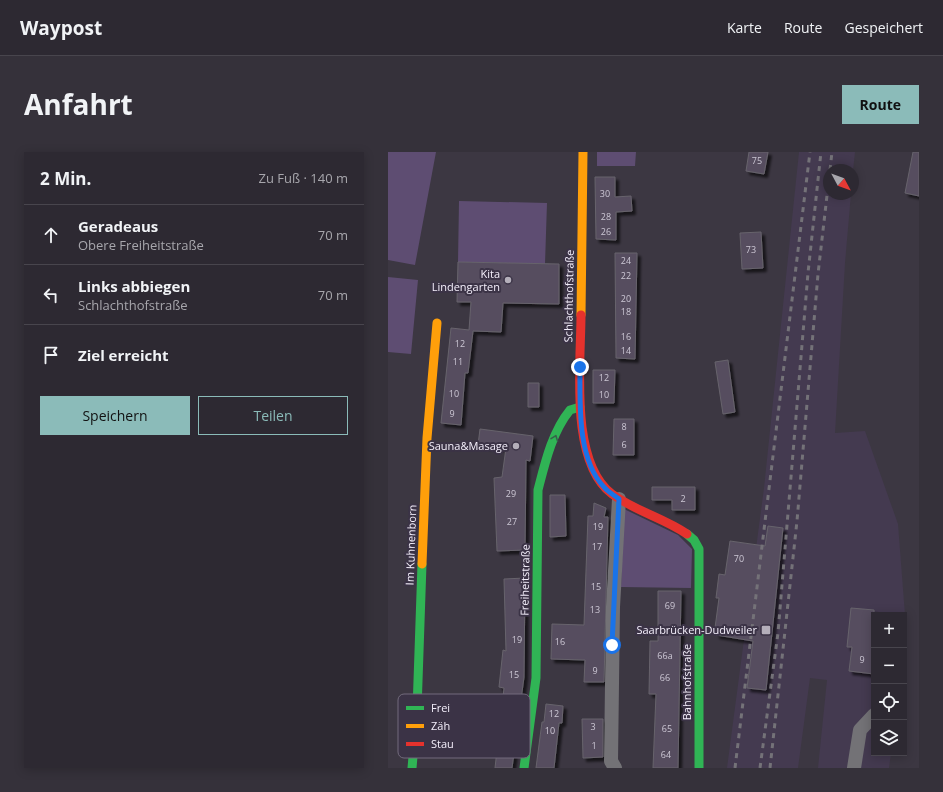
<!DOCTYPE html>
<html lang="de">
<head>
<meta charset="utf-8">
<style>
  :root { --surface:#2d2932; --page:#35313a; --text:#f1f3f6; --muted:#a7a6ac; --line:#48454d; --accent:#8bbbb9 }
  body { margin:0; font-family:"Open Sans",sans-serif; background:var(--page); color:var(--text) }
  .controls { position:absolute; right:12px; bottom:12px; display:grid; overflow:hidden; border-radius:0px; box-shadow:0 2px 10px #0003 }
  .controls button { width:36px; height:36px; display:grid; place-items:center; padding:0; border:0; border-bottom:1px solid var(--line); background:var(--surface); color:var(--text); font:20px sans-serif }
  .compass { position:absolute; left:435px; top:12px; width:36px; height:36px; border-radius:50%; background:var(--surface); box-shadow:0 2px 10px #0003; rotate:131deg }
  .stop { position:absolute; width:12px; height:12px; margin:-9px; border:3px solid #1a73e8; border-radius:50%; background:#fff }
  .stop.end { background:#1a73e8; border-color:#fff; box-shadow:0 1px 4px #0008 }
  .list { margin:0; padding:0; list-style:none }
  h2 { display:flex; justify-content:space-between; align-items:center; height:52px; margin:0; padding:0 16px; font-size:17px }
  h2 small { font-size:13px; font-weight:400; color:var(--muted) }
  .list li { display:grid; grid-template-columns:26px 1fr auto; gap:12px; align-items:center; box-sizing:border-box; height:60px; padding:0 16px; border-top:1px solid var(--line) }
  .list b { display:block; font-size:15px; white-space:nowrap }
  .list p { margin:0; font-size:13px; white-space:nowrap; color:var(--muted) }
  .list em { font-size:13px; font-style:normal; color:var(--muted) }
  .actions { display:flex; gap:8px; padding:12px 16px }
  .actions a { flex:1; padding:9px 0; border:1px solid var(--accent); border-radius:0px; text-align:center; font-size:14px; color:var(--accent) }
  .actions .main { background:var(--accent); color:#111 }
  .icon { flex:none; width:22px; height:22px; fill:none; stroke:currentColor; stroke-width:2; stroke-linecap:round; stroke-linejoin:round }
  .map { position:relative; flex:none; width:531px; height:616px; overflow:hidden; border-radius:0px }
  header { display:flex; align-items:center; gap:24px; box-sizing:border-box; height:56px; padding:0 20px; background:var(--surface); border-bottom:1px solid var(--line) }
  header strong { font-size:19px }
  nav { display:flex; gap:22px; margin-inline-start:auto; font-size:14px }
  .intro { display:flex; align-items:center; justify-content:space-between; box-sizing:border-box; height:96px; padding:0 24px }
  h1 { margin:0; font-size:28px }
  .button { padding:10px 18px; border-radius:0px; background:var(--accent); color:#111; font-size:14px; font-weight:700 }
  main { display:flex; gap:24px; padding:0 24px }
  aside { flex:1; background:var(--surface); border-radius:0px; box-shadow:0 2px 10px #0003 }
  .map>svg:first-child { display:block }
  .built { fill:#443a50 }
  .green { fill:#5e4d72 }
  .building { fill:#564e5f; stroke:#67636c; filter:url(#shadow) }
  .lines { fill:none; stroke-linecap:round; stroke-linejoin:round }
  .street { stroke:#737276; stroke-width:14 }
  .fast { stroke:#30b455; stroke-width:9 }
  .slow { stroke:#ff9f0a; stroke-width:9 }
  .jam { stroke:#e5322d; stroke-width:9 }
  .rail { stroke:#747278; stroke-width:3; stroke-dasharray:5 5; stroke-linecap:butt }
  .oneway { stroke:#37604b }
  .route { stroke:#1a73e8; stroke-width:5 }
  .poi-dot { fill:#b4afba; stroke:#3b3346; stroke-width:1.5 }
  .labels { text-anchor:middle; stroke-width:4; stroke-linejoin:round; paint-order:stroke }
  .number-label { font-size:9px; fill:#ccc7d4 }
  .poi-label { font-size:11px; fill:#f4effb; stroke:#3b3346; text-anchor:end }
  .street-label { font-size:11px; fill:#f4effb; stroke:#3b3346 }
  .key { fill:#3b3346; stroke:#726b7c; stroke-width:1 }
  .key-label { font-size:11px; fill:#f4effb }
</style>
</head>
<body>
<header>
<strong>Waypost</strong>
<nav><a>Karte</a><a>Route</a><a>Gespeichert</a></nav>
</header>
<div class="intro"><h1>Anfahrt</h1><a class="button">Route</a></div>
<main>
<aside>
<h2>2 Min.<small>Zu Fuß · 140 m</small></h2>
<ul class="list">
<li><svg class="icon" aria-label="ahead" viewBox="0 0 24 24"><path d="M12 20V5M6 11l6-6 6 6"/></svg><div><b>Geradeaus</b><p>Obere Freiheitstraße</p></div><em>70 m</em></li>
<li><svg class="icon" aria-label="left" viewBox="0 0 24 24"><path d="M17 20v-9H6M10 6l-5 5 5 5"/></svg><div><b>Links abbiegen</b><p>Schlachthofstraße</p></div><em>70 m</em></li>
<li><svg class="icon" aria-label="arrive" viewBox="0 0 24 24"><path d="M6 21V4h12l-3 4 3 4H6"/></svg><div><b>Ziel erreicht</b></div></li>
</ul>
<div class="actions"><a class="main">Speichern</a><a>Teilen</a></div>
</aside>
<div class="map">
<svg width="531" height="616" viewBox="0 0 531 616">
  <defs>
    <filter id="shadow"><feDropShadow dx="3.5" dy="3.5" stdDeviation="1" flood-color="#0009"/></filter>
  </defs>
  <rect width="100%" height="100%" fill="#3c3742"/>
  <path class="built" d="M 411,0 L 467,0 L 465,19 L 465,18 L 441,18 L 441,42 L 463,42 L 457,111 L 447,281 L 477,279 L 510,372 L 517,463 L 516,473 L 516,463 L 486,463 L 486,601 L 503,601 L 501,616 L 430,616 L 439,528 L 422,526 L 410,616 L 339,616 L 376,336 Z"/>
  <path class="green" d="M 0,0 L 48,0 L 27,113 L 0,108 Z
    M 209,0 L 248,0 L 247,14 L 209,14 Z
    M 71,49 L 159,51 L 157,112 L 70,110 Z
    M 0,125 L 30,128 L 23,202 L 0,200 Z
    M 236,357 L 290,383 L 304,397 L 303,436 L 233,435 Z"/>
  <path class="building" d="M 361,0 L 380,0 L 376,22 L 358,19 Z
    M 525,0 L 531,0 L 531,44 L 517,41 Z
    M 207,25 L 227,25 L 227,45 L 243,44 L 244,59 L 228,60 L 228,88 L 208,87 Z
    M 373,80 L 375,116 L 354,117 L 352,81 Z
    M 227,101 L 249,101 L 247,207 L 228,206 Z
    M 70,110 L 171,112 L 171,152 L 115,151 L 113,180 L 85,179 L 80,221 L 77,221 L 73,273 L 53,271 L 63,176 L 81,178 L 83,150 L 69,150 Z
    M 340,208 L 347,260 L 335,262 L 327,210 Z
    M 205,218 L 227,218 L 226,251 L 205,251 Z
    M 140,231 L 151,231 L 151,255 L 140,255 Z
    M 226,267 L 246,267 L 246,303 L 225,303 Z
    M 92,277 L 145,284 L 142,309 L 138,308 L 137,398 L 109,399 L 106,326 L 114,325 L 118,296 L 90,293 Z
    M 264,335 L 307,335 L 307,358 L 284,358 L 284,348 L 264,348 Z
    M 162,343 L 177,343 L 178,384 L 162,385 Z
    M 206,351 L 218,356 L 216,365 L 220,365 L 216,530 L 196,530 L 197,508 L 163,507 L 164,472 L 196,473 L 200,364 L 205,364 Z
    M 380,374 L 395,376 L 378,538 L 359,536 L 365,489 L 328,483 L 329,476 L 327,476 L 331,446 L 328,446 L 331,422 L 337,423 L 342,389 L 377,394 Z
    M 137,426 L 136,525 L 124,616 L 107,616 L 116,536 L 111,535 L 115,498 L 118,499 L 116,427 Z
    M 270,439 L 293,439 L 290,616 L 265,616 L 268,542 L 261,542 L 262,489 L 270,489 Z
    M 463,456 L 486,458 L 486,522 L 461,519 L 464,495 L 459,495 Z
    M 158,552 L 175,554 L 174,571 L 171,571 L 166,616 L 148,616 L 154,570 L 156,570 Z
    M 194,567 L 215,567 L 215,605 L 195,606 Z"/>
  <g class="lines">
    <path class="street" d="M 227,616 L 223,609 L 225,455 L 231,347
      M 466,616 L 472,578 L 486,563"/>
    <path class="fast" d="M 299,382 L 306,388 L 311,397 L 311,616
      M 24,616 L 29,558 L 34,412
      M 136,616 L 148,526 L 150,338 C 157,311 164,280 182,258 L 192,255"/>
    <path class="slow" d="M 193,163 L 195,0
      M 34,412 L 39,286 L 49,171"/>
    <path class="jam" d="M 193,163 C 193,211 181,310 224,342 C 247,359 276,366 299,382"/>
    <path class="rail" d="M 442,18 L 444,0
      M 347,616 L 422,0
      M 372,616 L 390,481 L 420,121 L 433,0
      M 382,616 L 409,369 L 430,122 L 441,26"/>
  </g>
  <defs><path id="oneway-chevron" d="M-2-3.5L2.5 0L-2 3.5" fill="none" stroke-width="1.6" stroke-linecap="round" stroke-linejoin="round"/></defs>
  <use class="oneway" href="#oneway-chevron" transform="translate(167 286) rotate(-69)"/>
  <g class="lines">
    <path class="route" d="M 192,215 C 192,251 189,307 216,335 C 220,340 226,343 231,347 L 224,493"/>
  </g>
  <g class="poi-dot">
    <circle cx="120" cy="128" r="4"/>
    <circle cx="128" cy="294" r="4"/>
    <rect x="373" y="473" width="10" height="10" rx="2"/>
  </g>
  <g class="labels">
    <g class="number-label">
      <text x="369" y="12">75</text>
      <text x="217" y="45">30</text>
      <text x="218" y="68">28</text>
      <text x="218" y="83">26</text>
      <text x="363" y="101">73</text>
      <text x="238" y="112">24</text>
      <text x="238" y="127">22</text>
      <text x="238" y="150">20</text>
      <text x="238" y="163">18</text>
      <text x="238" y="188">16</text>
      <text x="72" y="195">12</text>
      <text x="238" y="202">14</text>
      <text x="70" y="213">11</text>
      <text x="216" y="229">12</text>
      <text x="66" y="245">10</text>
      <text x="216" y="246">10</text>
      <text x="64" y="265">9</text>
      <text x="236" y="278">8</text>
      <text x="236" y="296">6</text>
      <text x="123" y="345">29</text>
      <text x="295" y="350">2</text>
      <text x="124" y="373">27</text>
      <text x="210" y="378">19</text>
      <text x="209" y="398">17</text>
      <text x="351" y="410">70</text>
      <text x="208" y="438">15</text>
      <text x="282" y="457">69</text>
      <text x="207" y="461">13</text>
      <text x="129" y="491">19</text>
      <text x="172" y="493">16</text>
      <text x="277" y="507">66a</text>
      <text x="474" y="511">9</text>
      <text x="207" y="522">9</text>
      <text x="126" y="526">15</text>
      <text x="277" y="529">66</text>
      <text x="166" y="565">12</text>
      <text x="205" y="578">3</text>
      <text x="279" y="580">65</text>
      <text x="162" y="582">10</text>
      <text x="206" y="597">1</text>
      <text x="278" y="606">64</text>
    </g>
    <g class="poi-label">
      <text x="112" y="126">Kita<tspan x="112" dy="13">Lindengarten</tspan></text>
      <text x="120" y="298">Sauna&amp;Masage</text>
      <text x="369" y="482">Saarbrücken-Dudweiler</text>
    </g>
    <g class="street-label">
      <text transform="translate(181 144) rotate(-89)" y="4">Schlachthofstraße</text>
      <text transform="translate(23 393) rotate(-88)" y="4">Im Kuhnenborn</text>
      <text transform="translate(137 428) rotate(-89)" y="4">Freiheitstraße</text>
      <text transform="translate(299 530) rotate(-90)" y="4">Bahnhofstraße</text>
    </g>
  </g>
  <rect x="10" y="542" width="132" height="64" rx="6" class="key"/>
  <rect x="18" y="554" width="18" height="4" fill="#30b455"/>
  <rect x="18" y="572" width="18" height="4" fill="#ff9f0a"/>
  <rect x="18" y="590" width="18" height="4" fill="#e5322d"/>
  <g class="key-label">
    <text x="43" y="560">Frei</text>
    <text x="43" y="578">Zäh</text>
    <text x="43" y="596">Stau</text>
  </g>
</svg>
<div class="controls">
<button>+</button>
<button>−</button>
<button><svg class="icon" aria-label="locate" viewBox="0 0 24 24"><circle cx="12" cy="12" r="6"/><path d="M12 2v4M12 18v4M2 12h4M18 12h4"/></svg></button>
<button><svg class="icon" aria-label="layers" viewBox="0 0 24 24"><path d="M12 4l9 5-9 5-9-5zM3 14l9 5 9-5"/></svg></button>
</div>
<svg class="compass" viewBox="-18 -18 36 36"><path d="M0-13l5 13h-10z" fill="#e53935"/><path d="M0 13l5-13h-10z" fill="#a7a6ac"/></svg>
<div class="stop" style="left:224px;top:493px"></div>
<div class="stop end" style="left:192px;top:215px"></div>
</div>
</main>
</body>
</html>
